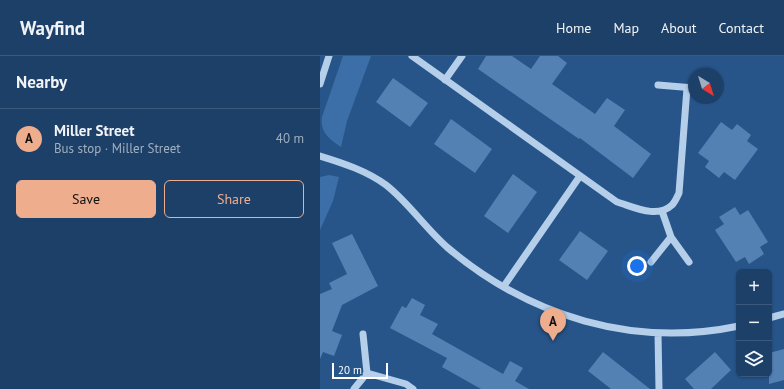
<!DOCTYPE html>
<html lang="en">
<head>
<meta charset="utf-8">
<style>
  :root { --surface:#1d4068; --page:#25476e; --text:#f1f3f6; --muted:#a0afc0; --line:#3b597c; --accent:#eead8d }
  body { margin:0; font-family:"PT Sans",sans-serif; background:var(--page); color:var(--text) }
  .controls { position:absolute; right:12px; bottom:12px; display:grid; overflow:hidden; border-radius:6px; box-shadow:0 1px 3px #0004 }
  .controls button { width:36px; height:36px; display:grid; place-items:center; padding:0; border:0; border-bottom:1px solid var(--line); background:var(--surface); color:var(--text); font:20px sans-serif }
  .compass { position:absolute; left:368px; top:12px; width:36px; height:36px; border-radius:50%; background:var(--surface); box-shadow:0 1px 3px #0004; rotate:142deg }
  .scale { position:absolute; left:12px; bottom:10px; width:56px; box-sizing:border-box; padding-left:4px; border:2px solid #fff; border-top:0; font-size:11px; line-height:14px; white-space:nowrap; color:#fff; -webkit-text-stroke:3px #27558a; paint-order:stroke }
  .you { position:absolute; left:317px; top:210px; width:14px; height:14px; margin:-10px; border:3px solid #fff; border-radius:50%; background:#1a73e8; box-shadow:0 0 0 6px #1a73e833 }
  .badge { display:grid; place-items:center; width:26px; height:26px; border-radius:50%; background:var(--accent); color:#111; font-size:13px; font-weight:700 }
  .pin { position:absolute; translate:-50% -33px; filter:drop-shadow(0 1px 2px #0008) }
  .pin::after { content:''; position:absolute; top:21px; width:14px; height:12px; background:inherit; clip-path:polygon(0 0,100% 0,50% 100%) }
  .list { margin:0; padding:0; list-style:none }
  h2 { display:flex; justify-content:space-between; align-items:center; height:52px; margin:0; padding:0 16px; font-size:17px }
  h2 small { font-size:13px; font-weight:400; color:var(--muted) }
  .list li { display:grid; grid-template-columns:26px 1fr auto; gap:12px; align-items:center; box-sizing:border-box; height:60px; padding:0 16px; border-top:1px solid var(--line) }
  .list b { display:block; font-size:15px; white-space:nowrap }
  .list p { margin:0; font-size:13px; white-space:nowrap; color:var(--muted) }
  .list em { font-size:13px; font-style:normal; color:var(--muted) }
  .actions { display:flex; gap:8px; padding:12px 16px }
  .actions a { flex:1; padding:9px 0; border:1px solid var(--accent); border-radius:6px; text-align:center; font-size:14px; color:var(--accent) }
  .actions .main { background:var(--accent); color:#111 }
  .icon { flex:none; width:22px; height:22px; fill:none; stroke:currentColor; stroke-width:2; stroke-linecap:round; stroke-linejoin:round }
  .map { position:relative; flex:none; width:464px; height:333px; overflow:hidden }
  header { display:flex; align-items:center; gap:24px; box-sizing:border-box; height:56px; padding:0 20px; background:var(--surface); border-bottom:1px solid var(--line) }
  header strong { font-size:19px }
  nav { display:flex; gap:22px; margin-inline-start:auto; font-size:14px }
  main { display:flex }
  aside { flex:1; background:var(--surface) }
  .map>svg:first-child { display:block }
  .green { fill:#3c6fa7 }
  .building { fill:#5481b3 }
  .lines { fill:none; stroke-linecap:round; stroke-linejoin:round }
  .minor { stroke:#b5cee9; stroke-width:7 }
</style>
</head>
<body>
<header>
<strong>Wayfind</strong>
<nav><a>Home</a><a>Map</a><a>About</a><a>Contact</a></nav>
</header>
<main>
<aside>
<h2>Nearby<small></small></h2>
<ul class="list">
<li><span class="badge">A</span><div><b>Miller Street</b><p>Bus stop · Miller Street</p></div><em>40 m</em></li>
</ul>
<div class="actions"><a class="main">Save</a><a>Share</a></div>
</aside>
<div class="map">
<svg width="464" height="333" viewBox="0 0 464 333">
  <rect width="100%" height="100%" fill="#27558a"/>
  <path class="green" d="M 23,0 L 51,0 L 27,65 L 21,91 C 9,83 0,76 2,61 Z
    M 9,119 L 19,121 L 13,145 L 0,174 L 0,121 Z"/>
  <path class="building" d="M 166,0 L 192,0 L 211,13 L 220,0 L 238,0 L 247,7 L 232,28 L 275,58 L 287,42 L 305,54 L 294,70 L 331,98 L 313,122 L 260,82 L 259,83 L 158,13 Z
    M 73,22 L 108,47 L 90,71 L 56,46 Z
    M 131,63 L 172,93 L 155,117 L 114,88 Z
    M 401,66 L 412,74 L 417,68 L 431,79 L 427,85 L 438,93 L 415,124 L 404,116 L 399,122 L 385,111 L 389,105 L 378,97 Z
    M 193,118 L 217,136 L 188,177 L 164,160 Z
    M 415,151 L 420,159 L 428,154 L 448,186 L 440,191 L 444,198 L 429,208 L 425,201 L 416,206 L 395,174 L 404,168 L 399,161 Z
    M 260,175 L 288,195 L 267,224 L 239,204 Z
    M 32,178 L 58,230 L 22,249 L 12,275 L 22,279 L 14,300 L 3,296 L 0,303 L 0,238 L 12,233 L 9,227 L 27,218 L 12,187 Z
    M 92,242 L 105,249 L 100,259 L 118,268 L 112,278 L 183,318 L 190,305 L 203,312 L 195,325 L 209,333 L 161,333 L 122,311 L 127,302 L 70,272 L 82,250 L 86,252 Z
    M 464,293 L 464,324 L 449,328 L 449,297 Z
    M 283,296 L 330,333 L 291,333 L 268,315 Z
    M 395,296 L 411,314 L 391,333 L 374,333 L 365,323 Z"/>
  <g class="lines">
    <path class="minor" d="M 92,0 L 297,146 C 314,151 337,163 352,149 C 355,146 357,141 359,137 L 367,32
      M 125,24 L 142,0
      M 0,28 L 9,0
      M 338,29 L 374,32
      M 0,100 C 23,107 47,115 66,129 C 88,146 106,173 128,192 C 210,261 314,292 419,270
      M 342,155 L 351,181 L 369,206
      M 331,206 L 351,181
      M 184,230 L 260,120
      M 449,262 L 464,258
      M 338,277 L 339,333
      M 47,317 L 86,328 L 93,333
      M 34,333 L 47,317 L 43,278"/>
  </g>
</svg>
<div class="controls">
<button>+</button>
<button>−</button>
<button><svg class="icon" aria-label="layers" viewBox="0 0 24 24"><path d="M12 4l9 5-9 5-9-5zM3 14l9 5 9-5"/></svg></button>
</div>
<svg class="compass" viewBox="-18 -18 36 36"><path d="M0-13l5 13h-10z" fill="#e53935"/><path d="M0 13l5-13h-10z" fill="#a0afc0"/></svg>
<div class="scale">20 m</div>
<div class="you"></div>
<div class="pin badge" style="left:233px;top:285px">A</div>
</div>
</main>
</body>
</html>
